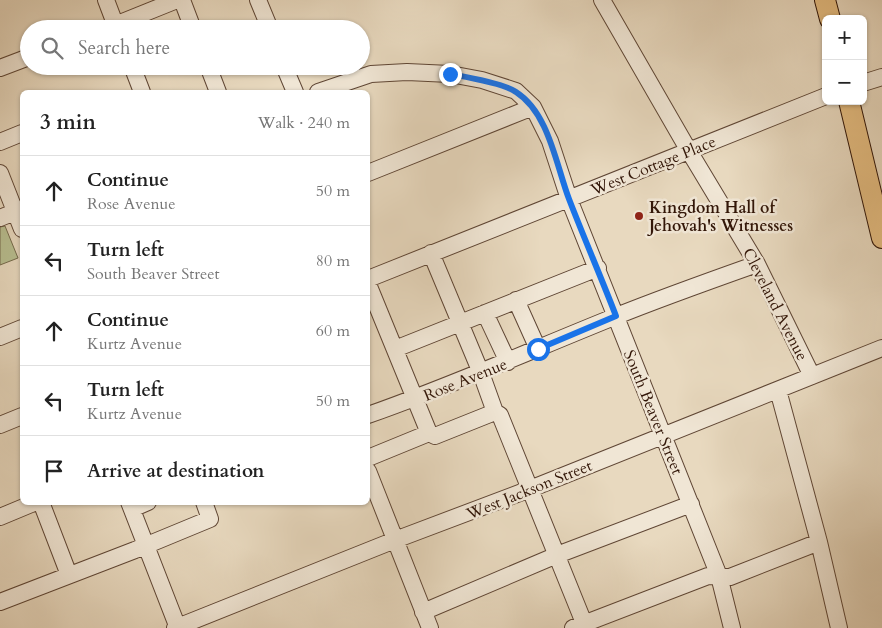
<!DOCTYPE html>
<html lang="en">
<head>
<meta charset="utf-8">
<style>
  :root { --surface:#fff; --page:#f6f6f6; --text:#222; --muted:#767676; --line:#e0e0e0 }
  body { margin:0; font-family:Cardo,serif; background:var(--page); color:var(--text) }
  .controls { position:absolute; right:15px; top:15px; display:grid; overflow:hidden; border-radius:8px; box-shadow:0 1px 4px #0004 }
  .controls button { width:45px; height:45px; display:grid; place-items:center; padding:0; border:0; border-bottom:1px solid var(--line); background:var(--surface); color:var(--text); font:25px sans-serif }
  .stop { position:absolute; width:15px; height:15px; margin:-11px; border:4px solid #1a73e8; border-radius:50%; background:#fff }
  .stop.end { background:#1a73e8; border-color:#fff; box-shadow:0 1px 5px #0008 }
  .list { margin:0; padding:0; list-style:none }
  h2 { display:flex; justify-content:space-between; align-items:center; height:65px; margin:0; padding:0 20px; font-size:21px }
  h2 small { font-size:16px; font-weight:400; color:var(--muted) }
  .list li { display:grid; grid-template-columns:32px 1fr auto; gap:15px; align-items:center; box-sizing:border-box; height:70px; padding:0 20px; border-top:1px solid var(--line) }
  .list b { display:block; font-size:19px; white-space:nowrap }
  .list p { margin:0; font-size:16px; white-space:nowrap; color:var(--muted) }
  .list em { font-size:16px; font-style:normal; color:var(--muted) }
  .icon { flex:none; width:28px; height:28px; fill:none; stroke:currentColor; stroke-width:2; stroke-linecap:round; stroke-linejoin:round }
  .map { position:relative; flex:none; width:882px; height:628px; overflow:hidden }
  .search { position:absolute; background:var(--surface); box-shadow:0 1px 4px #0004; left:20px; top:20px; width:350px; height:55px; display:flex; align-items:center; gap:12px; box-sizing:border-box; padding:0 18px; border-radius:28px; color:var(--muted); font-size:19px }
  .panel { position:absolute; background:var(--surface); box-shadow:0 1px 4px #0004; left:20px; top:90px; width:350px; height:415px; border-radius:8px }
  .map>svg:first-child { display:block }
  .green { fill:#b8bf91; stroke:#746a4c }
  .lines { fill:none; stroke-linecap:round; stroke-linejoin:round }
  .minor-casing { stroke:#5f4635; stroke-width:18 }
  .major-casing { stroke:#311507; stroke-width:22 }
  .minor { stroke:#f0e6d5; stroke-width:16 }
  .major { stroke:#e4bc80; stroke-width:20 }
  .route { stroke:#1a73e8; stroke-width:6 }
  .poi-dot { fill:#8f2418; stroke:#f0e6d5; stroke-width:2 }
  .labels { text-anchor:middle; stroke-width:5; stroke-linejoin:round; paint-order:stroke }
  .street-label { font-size:16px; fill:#311507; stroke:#f0e6d5 }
  .poi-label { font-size:16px; font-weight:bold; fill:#311507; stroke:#f0e6d5; text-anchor:start }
</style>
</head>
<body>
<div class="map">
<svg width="882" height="628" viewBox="0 0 882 628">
  <rect width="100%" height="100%" fill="#e8d9bf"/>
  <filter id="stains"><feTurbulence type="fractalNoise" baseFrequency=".004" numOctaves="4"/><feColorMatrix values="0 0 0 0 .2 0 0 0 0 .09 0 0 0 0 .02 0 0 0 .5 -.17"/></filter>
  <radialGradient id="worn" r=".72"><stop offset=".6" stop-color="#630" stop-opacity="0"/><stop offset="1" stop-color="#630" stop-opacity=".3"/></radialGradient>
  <path class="green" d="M 5,226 L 18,258 L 0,265 L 0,227 Z"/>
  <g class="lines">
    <defs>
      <path id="minor" d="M 106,0 L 117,29
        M 182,0 L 193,29
        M 258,0 L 270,29
        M 602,0 L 689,151 L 757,264 L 812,376
        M 105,29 L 177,0
        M 132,66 L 142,92
        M 208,66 L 218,92
        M 284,66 L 295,92
        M 0,68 L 29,57
        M 863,83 L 882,77
        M 318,92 L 371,74 L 407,72 L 450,74 L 482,80 L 516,91 L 533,107 L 550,141 L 569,199 L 719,576 L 732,628
        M 0,142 L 22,133
        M 0,173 L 22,229
        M 368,173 L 533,107
        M 0,218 L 22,209
        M 431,253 L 481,373 L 495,412 L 500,415 L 584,623
        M 368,279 L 826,96
        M 368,284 L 429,433
        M 516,300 L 538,349
        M 485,313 L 508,362
        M 0,337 L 22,328
        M 395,349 L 598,268
        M 778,390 L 819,542 L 839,628
        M 368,415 C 451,386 532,350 614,317 C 661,298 709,281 757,264
        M 0,425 L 22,416
        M 368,458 L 429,433 L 435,436 L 495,412
        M 368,471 L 430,628
        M 41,502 L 69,575
        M 129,502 L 178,628
        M 132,509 L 148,502
        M 0,517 L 36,502
        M 0,602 L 135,550 L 210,519 L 204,502
        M 423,612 L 557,555 L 691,504
        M 175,628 L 395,540 L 530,489 L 882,348
        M 573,628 L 708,576 L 730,577 L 819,542"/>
      <path id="major" d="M 825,0 L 830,19
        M 849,101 L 882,238"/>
    </defs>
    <use href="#minor" class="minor-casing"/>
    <use href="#major" class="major-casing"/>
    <use href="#minor" class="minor"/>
    <use href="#major" class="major"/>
  </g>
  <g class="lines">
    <path class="route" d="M 450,74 C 466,77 504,83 516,92 C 549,113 556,165 569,199 C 584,238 601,277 616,316 L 538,349"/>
  </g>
  <circle class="poi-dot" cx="639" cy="216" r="5"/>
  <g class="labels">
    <g class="street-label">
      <text transform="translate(653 165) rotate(-22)" y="6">West Cottage Place</text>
      <text transform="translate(776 304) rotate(63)" y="6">Cleveland Avenue</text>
      <text transform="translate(465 379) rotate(-22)" y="6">Rose Avenue</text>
      <text transform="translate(654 412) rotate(68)" y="6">South Beaver Street</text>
      <text transform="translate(529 489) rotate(-22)" y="6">West Jackson Street</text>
    </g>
    <g class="poi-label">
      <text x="649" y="213">Kingdom Hall of<tspan x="649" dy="18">Jehovah's Witnesses</tspan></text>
    </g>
  </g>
  <rect width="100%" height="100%" filter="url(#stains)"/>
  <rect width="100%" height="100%" fill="url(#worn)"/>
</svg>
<div class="controls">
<button>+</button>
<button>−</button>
</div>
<div class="stop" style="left:538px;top:349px"></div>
<div class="stop end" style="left:450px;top:74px"></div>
<div class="search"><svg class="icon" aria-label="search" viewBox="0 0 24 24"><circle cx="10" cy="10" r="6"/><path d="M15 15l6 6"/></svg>Search here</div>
<section class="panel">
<h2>3 min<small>Walk · 240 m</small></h2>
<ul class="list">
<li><svg class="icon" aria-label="ahead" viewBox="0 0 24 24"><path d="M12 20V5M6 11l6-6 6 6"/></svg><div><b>Continue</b><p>Rose Avenue</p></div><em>50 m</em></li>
<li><svg class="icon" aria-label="left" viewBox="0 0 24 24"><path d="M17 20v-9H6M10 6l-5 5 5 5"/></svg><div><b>Turn left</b><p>South Beaver Street</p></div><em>80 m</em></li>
<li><svg class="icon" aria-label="ahead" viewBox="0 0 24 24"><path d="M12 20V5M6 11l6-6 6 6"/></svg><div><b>Continue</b><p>Kurtz Avenue</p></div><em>60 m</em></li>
<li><svg class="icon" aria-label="left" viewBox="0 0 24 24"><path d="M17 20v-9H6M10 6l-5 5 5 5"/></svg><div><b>Turn left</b><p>Kurtz Avenue</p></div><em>50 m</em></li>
<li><svg class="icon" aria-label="arrive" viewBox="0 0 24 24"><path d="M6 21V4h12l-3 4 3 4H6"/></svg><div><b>Arrive at destination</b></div></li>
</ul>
</section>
</div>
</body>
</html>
